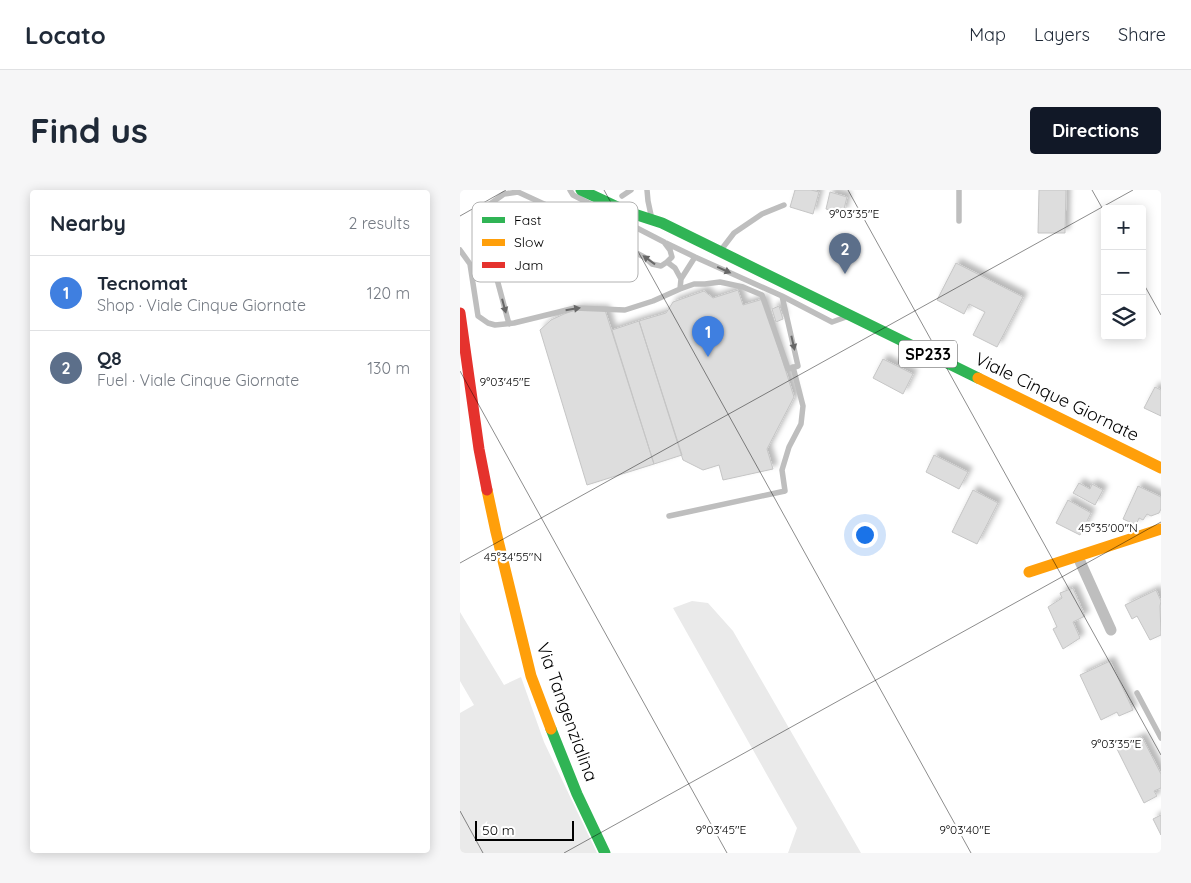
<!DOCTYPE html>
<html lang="en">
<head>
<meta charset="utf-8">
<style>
  :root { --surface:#fff; --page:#f6f6f7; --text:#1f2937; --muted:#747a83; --line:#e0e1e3; --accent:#111827 }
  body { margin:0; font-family:Quicksand,sans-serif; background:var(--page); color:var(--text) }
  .controls { position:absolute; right:15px; top:15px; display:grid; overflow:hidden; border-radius:5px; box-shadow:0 2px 12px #0003 }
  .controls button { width:45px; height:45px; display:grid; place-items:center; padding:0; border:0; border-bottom:1px solid var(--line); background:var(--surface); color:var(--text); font:25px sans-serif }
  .scale { position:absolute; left:15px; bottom:12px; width:99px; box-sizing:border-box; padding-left:5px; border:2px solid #000; border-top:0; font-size:14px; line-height:18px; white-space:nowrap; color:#000; -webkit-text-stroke:4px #fff; paint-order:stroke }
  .you { position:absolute; left:404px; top:344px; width:18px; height:18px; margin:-12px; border:4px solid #fff; border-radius:50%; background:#1a73e8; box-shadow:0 0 0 8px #1a73e833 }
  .badge { display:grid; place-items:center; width:32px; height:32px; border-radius:50%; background:var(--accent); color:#fff; font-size:16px; font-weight:700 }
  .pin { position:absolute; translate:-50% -41px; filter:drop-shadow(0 1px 2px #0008) }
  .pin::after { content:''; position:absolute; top:26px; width:18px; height:15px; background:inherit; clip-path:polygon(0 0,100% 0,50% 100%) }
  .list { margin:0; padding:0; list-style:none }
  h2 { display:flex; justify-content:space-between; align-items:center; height:65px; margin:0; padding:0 20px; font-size:21px }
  h2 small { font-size:16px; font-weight:400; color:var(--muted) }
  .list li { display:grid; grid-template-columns:32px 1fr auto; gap:15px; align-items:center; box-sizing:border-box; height:75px; padding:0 20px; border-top:1px solid var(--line) }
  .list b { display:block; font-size:19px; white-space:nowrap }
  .list p { margin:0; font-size:16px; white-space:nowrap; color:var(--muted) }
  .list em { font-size:16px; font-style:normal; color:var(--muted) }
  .icon { flex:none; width:28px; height:28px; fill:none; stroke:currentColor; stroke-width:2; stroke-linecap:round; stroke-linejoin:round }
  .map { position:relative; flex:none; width:701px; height:663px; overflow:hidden; border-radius:5px }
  header { display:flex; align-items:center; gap:30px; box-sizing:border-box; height:70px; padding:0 25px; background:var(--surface); border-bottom:1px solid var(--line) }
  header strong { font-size:24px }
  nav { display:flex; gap:28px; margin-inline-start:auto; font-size:18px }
  .intro { display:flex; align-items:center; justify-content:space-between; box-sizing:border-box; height:120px; padding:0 30px }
  h1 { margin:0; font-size:35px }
  .button { padding:12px 22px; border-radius:5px; background:var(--accent); color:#fff; font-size:18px; font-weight:700 }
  main { display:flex; gap:30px; padding:0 30px }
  aside { flex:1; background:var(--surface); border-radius:5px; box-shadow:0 2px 12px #0003 }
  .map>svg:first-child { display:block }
  .green { fill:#eaeaea }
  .building { fill:#ddd; stroke:#c5c5c5; filter:url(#shadow) }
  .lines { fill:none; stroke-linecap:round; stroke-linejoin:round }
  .lane { stroke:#bebebe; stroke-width:5.5 }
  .street { stroke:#bebebe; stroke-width:11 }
  .fast { stroke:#30b455; stroke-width:11 }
  .slow { stroke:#ff9f0a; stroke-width:11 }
  .jam { stroke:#e5322d; stroke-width:11 }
  .oneway { fill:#686868 }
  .ticks { fill:none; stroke:#000; stroke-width:1; stroke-opacity:0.45 }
  .labels { text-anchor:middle; stroke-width:4.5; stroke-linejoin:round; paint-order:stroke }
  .shield { fill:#fff; stroke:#4c4c4c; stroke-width:1 }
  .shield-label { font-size:16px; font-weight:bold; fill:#000 }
  .street-label { font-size:18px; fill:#000; stroke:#fff }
  .key { fill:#fff; stroke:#b2b2b2; stroke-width:1 }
  .key-label { font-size:14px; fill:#000 }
  .ticks-label { font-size:12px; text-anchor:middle; fill:#000; stroke:#fff; stroke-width:4.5; stroke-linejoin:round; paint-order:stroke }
</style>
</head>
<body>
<header>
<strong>Locato</strong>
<nav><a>Map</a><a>Layers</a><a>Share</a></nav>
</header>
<div class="intro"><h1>Find us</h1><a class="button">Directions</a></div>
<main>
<aside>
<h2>Nearby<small>2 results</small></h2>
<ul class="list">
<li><span class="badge" style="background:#3f7fe0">1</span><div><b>Tecnomat</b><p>Shop · Viale Cinque Giornate</p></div><em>120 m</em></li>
<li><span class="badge" style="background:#5c6f8a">2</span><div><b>Q8</b><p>Fuel · Viale Cinque Giornate</p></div><em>130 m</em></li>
</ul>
</aside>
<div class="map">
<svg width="701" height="663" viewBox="0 0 701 663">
  <defs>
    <filter id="shadow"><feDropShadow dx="4.5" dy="-4.5" stdDeviation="2.5" flood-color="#0004"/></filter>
  </defs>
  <rect width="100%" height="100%" fill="#fff"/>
  <path class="green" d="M 232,411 L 248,413 L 273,441 L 401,663 L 328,663 L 337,638 L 213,418 Z
    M 0,422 L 44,495 L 61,487 L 84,552 L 137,663 L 0,663 L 0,523 L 14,515 L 0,491 Z"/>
  <path class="building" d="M 335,0 L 351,0 L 359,2 L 353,24 L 330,17 Z
    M 579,0 L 606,0 L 605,43 L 578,43 Z
    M 370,2 L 387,7 L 383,23 L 366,19 Z
    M 496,73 L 563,107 L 537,157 L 513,145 L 525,122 L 509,114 L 504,124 L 477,110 Z
    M 278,100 L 283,115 L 303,109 L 334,207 L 307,259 L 313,279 L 263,290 L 259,275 L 243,280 L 223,270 L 179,131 L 206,123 L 213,112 L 244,101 L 253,108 Z
    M 319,116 L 323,129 L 316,132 L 312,119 Z
    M 118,119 L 145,120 L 194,274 L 127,295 L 80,140 L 91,130 L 104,124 Z
    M 179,131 L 222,265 L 194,274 L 152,140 Z
    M 423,169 L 453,184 L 443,204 L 413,188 Z
    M 695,197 L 701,200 L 701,226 L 684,218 Z
    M 474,265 L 508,282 L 499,299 L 466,282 Z
    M 619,293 L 630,299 L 632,294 L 643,300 L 635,315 L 613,303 Z
    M 678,296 L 701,307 L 701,319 L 699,323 L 691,326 L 687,324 L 683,330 L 679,328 L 677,333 L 674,334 L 663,329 Z
    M 513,300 L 538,313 L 517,354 L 492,342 Z
    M 608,310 L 631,323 L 620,345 L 596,333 Z
    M 613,398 L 625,426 L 613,432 L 620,448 L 603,459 L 593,439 L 597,437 L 588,417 L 602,408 L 600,403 Z
    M 696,400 L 701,411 L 700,416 L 701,445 L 690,450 L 677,426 L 672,429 L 665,415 Z
    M 650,471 L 673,520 L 659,526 L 657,522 L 641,530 L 620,485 Z
    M 682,547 L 701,584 L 701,598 L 694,601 L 697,606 L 684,613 L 657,559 Z
    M 701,625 L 701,645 L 693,629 Z"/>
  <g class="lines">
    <path class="lane" d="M 187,0 L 188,11 L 191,25
      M 499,0 L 499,31
      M 162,6 L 171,0
      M 206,53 L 235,67 L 322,106 L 372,132 L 386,127
      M 0,60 L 10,74 L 18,126 L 28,133 L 35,135 L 54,133 L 115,118 L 165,120 L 193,111 L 220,99 L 221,89 L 235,67
      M 261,60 L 274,43 L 302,24 L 324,15
      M 207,72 L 215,78 L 221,89
      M 220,99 L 234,94 L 245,94 L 260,92 L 283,97 L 302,105 L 328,179 L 338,176 L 322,106
      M 49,134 L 27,52 L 24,35 L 24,29 L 27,19 L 30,14 L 44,4 L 58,2 L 84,14 L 184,67 L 192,74 L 201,76 L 207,72 L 212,67 L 210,60 L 204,52 L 113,5 L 110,0
      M 209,326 L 325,301 L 322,280 L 329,257 L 341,234 L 343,216 L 333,177
      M 677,503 L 701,548"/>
    <path class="street" d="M 618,367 L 651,440"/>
    <path class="fast" d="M 121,0 L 168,22 L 202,33 L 518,188
      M 91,539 L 117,604 L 145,663"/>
    <path class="slow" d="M 518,188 L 701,278
      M 27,300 L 36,342 L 71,486 L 91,539
      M 569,382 L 701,339"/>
    <path class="jam" d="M 0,123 L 19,259 L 27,300"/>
  </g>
  <defs><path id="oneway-solid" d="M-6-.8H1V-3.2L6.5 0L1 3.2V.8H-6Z" transform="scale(1.25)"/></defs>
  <g class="oneway">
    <use href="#oneway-solid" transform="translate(189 70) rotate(-144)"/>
    <use href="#oneway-solid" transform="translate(264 80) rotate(24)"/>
    <use href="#oneway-solid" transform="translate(44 116) rotate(75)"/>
    <use href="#oneway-solid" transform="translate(113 119) rotate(-9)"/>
    <use href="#oneway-solid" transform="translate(333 153) rotate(77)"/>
  </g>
  <path class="ticks" d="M 144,0 L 511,663M 388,0 L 701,565M 632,0 L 645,23M 0,26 L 46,0M 682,91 L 701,125M 0,181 L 267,663M 0,373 L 673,0M 0,621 L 23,663M 104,663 L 701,332"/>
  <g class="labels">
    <rect class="shield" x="439" y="150.5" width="58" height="27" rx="4"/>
    <g class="shield-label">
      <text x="468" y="170">SP233</text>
    </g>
    <g class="street-label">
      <text transform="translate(597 207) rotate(26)" y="6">Viale Cinque Giornate</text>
      <text transform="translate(107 522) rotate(70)" y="6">Via Tangenzialina</text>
    </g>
  </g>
  <rect x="12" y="12" width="166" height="80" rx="8" class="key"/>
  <rect x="22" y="27" width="23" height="6" fill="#30b455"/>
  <rect x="22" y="49" width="23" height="7" fill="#ff9f0a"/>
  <rect x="22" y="72" width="23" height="6" fill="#e5322d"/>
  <g class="key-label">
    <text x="54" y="35">Fast</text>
    <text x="54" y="57">Slow</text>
    <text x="54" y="80">Jam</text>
  </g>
  <g class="ticks-label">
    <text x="394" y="28">9°03'35"E</text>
    <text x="45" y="196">9°03'45"E</text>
    <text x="648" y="342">45°35'00"N</text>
    <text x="53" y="371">45°34'55"N</text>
    <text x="656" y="558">9°03'35"E</text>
    <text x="261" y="644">9°03'45"E</text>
    <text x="505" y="644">9°03'40"E</text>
  </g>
</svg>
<div class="controls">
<button>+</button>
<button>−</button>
<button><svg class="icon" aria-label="layers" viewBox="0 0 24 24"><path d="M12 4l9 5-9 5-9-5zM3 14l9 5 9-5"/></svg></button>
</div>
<div class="scale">50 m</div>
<div class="you"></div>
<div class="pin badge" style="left:248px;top:167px;background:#3f7fe0">1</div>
<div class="pin badge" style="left:385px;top:84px;background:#5c6f8a">2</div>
</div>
</main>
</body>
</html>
